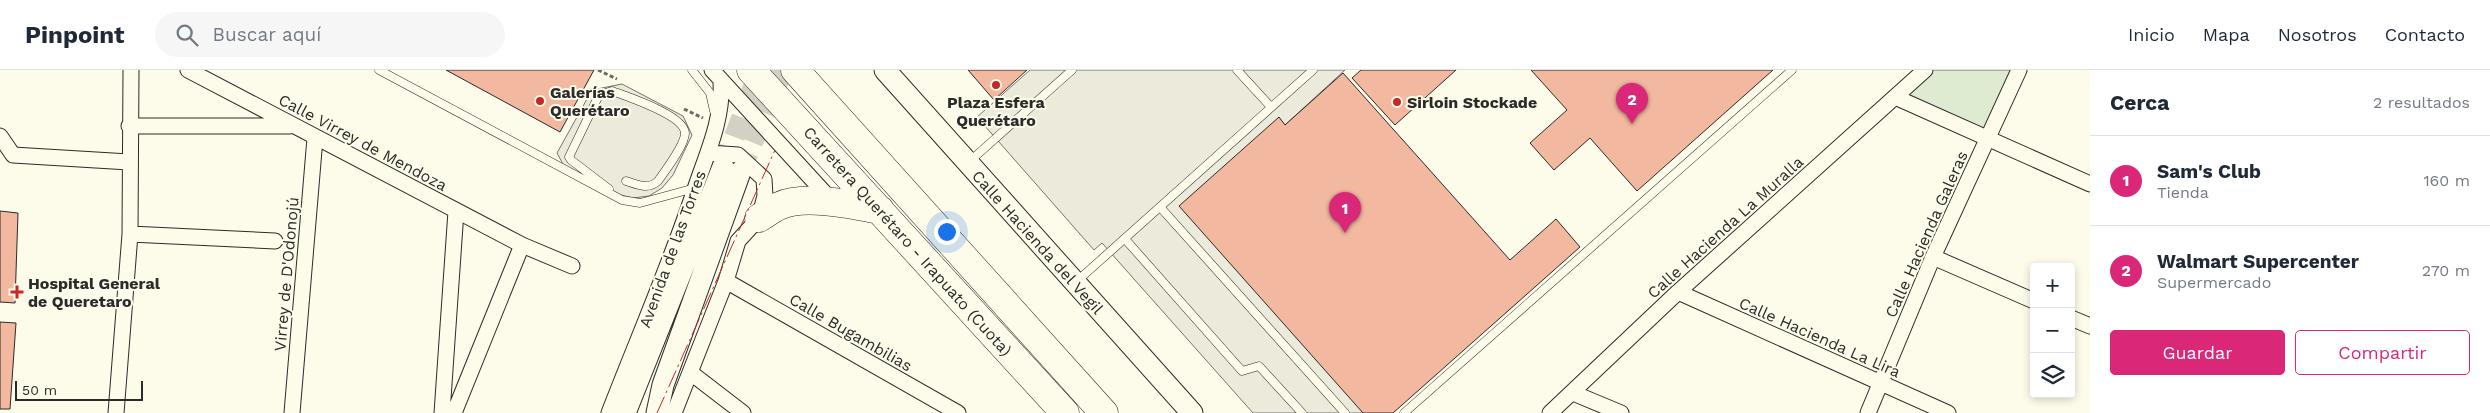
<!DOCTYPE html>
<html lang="es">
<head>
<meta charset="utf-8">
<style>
  :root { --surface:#fff; --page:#f6f6f7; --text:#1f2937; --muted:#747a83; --line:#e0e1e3; --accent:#db2777 }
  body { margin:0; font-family:"Work Sans",sans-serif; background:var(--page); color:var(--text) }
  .controls { position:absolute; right:15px; bottom:15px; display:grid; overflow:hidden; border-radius:5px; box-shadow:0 2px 8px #0003 }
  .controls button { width:45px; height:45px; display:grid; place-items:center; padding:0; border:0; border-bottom:1px solid var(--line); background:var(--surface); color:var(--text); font:25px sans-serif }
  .scale { position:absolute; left:15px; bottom:12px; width:128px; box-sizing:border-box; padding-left:5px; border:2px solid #2b2b2b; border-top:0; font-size:14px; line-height:18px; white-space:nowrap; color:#2b2b2b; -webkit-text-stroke:4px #fdfbea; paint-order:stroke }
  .you { position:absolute; left:946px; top:161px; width:18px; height:18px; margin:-12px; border:4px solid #fff; border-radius:50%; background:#1a73e8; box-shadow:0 0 0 8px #1a73e833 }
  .badge { display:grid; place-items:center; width:32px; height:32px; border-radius:50%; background:var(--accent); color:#fff; font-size:16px; font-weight:700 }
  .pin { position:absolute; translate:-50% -41px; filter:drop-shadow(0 1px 2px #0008) }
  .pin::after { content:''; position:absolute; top:26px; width:18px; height:15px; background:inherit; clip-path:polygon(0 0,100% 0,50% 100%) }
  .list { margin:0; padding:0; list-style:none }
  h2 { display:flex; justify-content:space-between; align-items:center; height:65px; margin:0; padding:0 20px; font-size:21px }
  h2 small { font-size:16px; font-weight:400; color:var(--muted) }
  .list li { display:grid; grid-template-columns:32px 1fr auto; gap:15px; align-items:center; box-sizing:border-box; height:90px; padding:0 20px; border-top:1px solid var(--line) }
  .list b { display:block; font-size:19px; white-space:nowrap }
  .list p { margin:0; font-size:16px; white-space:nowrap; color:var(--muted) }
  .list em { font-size:16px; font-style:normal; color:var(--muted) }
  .actions { display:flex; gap:10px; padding:15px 20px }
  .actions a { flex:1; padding:11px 0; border:1px solid var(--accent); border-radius:5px; text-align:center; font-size:18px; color:var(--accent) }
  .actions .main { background:var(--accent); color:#fff }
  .icon { flex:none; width:28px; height:28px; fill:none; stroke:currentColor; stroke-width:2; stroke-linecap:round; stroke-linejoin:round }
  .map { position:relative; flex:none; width:2090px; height:343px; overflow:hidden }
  header { display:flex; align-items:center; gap:30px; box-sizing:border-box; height:70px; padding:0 25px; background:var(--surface); border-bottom:1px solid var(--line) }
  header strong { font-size:24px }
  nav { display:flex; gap:28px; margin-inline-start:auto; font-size:18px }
  .search { width:350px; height:45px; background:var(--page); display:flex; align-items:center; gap:12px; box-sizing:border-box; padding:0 18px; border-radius:28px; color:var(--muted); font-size:19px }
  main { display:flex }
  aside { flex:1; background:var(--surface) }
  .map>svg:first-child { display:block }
  .green { fill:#deebd1; stroke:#74746e }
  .parking { fill:#eceadb; stroke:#74746e }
  .building { fill:#f2b8a0; stroke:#2b2b2b }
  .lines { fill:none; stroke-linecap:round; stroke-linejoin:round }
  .secondary-tunnel { stroke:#d3d1c4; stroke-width:21; stroke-dasharray:21 11; stroke-linecap:butt }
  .lane-casing { stroke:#2b2b2b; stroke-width:9 }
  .street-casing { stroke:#2b2b2b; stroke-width:17 }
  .secondary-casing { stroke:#2b2b2b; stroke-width:23 }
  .highway-casing { stroke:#2b2b2b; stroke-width:29 }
  .path { stroke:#6a6964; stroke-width:3; stroke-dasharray:4 2.5; stroke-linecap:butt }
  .lane { stroke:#fdfbea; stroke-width:8 }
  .street { stroke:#fdfbea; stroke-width:15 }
  .secondary { stroke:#fdfbea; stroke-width:21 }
  .highway { stroke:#fdfbea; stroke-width:28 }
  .power { stroke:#c62828; stroke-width:1; stroke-dasharray:18 4 2.5 4; stroke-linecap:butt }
  .poi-dot { fill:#c62828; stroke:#fdfbea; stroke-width:2 }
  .labels { text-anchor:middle; stroke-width:4; stroke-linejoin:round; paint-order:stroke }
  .poi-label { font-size:16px; font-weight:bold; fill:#2b2b2b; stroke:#fdfbea; text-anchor:start }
  .street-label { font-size:16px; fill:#2b2b2b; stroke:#fdfbea }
</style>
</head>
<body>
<header>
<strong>Pinpoint</strong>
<div class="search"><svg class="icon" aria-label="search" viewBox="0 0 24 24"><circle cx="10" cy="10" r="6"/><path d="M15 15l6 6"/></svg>Buscar aquí</div>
<nav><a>Inicio</a><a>Mapa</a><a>Nosotros</a><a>Contacto</a></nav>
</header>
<main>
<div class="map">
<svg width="2090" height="343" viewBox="0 0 2090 343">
  <rect width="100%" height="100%" fill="#fdfbea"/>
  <path class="green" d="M 1925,0 L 2019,0 L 1988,70 L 1895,27 Z"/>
  <path class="parking" d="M 1030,0 L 1345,0 L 1285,55 L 1279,48 L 1363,343 L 1253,343 L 1102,173 L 1094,180 L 977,47 Z
    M 622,14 L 683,46 L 692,65 L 673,105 L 662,118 L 649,126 L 633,128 L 617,124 L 565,98 L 557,83 L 592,20 Z"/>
  <path class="building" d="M 446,0 L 594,0 L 560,62 Z
    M 968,0 L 1027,0 L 994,30 Z
    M 1361,0 L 1456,0 L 1395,55 L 1352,8 Z
    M 1531,0 L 1773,0 L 1637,121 L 1590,68 L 1554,100 L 1530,73 L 1567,40 Z
    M 1343,3 L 1510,190 L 1556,149 L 1580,177 L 1393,343 L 1363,343 L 1179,136 L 1279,47 L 1285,55 Z
    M 0,141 L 18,143 L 15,233 L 0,232 Z
    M 0,252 L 16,253 L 10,339 L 0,339 Z"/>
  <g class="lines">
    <path class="secondary-tunnel" d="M 723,97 L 760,0
      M 740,102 L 783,0"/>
    <defs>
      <path id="lane" d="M 379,0 L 622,130 L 640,133 L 695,118
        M 692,0 L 710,23 L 714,41
        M 1237,0 L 1271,37
        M 969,92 L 1072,0
        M 609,119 L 571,90 L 569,87 L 599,25 L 612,21 C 628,27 684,45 685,63 C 685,75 665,101 658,111 C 648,120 638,115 626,111
        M 1160,137 L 1345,343
        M 1125,169 L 1242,301 L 1259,296 L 1302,343
        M 1076,212 L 1313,0
        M 1404,343 L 1792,0"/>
      <path id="street" d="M 188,0 L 522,175 L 572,196
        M 712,0 L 832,131
        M 1895,27 L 2090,114
        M 129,56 L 290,56
        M 0,66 L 13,85 L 129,92
        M 130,164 L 275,171
        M 1933,187 L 2034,231
        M 726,211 L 958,343
        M 1678,222 L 1948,343
        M 2071,248 L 2090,256
        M 691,303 L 743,343
        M 1573,323 L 1621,343
        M 116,343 L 130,164 L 131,0
        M 292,343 L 315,68
        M 442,343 L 456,141
        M 454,343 L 522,175
        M 609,343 C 638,268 670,195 695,119 C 707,83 723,50 721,12
        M 674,343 L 726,211 L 738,171 L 759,148 L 765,126 L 764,109 L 738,85 L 708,83
        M 1550,343 L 1678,222 L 1925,0
        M 1868,343 L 1933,187 L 2019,0"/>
      <path id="secondary" d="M 885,0 L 1192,343
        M 625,343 L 723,97
        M 657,343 L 663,315 L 740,102"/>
      <path id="highway" d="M 751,0 L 1065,343
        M 795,0 L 1104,343
        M 759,148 C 766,144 772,139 779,136 C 804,124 854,135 880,140"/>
    </defs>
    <use href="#lane" class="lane-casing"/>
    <use href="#street" class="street-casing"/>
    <use href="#secondary" class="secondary-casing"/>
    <use href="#highway" class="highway-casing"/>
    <path class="path" d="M 598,0 L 617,9
      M 684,39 L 703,48"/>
    <use href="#lane" class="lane"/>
    <use href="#street" class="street"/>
    <use href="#secondary" class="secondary"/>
    <use href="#highway" class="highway"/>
    <path class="power" d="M 657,343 L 775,80"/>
  </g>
  <g class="poi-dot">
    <circle cx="996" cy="15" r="5"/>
    <circle cx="540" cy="31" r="5"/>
    <circle cx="1397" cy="32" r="5"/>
    <path d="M14.5 214.5h5v5h5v5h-5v5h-5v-5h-5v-5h5z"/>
  </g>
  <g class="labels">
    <g class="poi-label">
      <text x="550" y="28">Galerías<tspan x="550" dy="18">Querétaro</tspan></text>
      <text x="996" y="38" text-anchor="middle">Plaza Esfera<tspan x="996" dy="18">Querétaro</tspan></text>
      <text x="1407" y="38">Sirloin Stockade</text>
      <text x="28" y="219">Hospital General<tspan x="28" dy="18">de Queretaro</tspan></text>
    </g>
    <g class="street-label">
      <text transform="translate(363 72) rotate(28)" y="6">Calle Virrey de Mendoza</text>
      <text transform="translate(1725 157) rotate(-42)" y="6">Calle Hacienda La Muralla</text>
      <text transform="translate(1926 164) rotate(-66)" y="6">Calle Hacienda Galeras</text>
      <text transform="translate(908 171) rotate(48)" y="6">Carretera Querétaro - Irapuato (Cuota)</text>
      <text transform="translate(1038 172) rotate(48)" y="6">Calle Hacienda del Vegil</text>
      <text transform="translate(672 179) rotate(-70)" y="6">Avenida de las Torres</text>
      <text transform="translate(286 204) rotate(-85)" y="6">Virrey de D'Odonojú</text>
      <text transform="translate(851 262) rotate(30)" y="6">Calle Bugambilias</text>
      <text transform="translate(1820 267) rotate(24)" y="6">Calle Hacienda La Lira</text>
    </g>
  </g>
</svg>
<div class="controls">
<button>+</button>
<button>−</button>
<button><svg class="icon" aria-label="layers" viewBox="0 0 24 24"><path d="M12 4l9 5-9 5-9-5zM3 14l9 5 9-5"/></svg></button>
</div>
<div class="scale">50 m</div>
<div class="you"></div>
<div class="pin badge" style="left:1345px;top:163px">1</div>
<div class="pin badge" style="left:1632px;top:54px">2</div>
</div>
<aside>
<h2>Cerca<small>2 resultados</small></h2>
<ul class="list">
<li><span class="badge">1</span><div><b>Sam's Club</b><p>Tienda</p></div><em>160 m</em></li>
<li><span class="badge">2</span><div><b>Walmart Supercenter</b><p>Supermercado</p></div><em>270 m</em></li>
</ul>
<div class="actions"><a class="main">Guardar</a><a>Compartir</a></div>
</aside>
</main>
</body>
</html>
